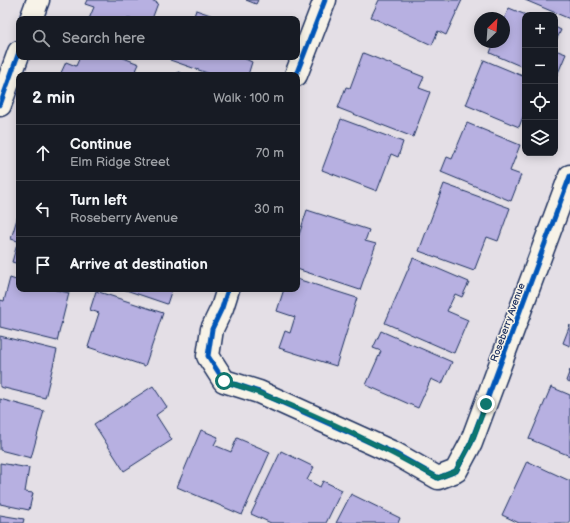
<!DOCTYPE html>
<html lang="en">
<head>
<meta charset="utf-8">
<style>
  :root { --surface:#171b24; --page:#242831; --text:#f1f3f6; --muted:#9ea1a6; --line:#363941 }
  body { margin:0; font-family:"Balsamiq Sans",sans-serif; background:var(--page); color:var(--text) }
  .controls { position:absolute; right:12px; top:12px; display:grid; overflow:hidden; border-radius:8px; box-shadow:0 2px 10px #0003 }
  .controls button { width:36px; height:36px; display:grid; place-items:center; padding:0; border:0; border-bottom:1px solid var(--line); background:var(--surface); color:var(--text); font:20px sans-serif }
  .compass { position:absolute; left:474px; top:12px; width:36px; height:36px; border-radius:50%; background:var(--surface); box-shadow:0 2px 10px #0003; rotate:25deg }
  .stop { position:absolute; width:12px; height:12px; margin:-9px; border:3px solid #0f766e; border-radius:50%; background:#fff }
  .stop.end { background:#0f766e; border-color:#fff; box-shadow:0 1px 4px #0008 }
  .list { margin:0; padding:0; list-style:none }
  h2 { display:flex; justify-content:space-between; align-items:center; height:52px; margin:0; padding:0 16px; font-size:17px }
  h2 small { font-size:13px; font-weight:400; color:var(--muted) }
  .list li { display:grid; grid-template-columns:26px 1fr auto; gap:12px; align-items:center; box-sizing:border-box; height:56px; padding:0 16px; border-top:1px solid var(--line) }
  .list b { display:block; font-size:15px; white-space:nowrap }
  .list p { margin:0; font-size:13px; white-space:nowrap; color:var(--muted) }
  .list em { font-size:13px; font-style:normal; color:var(--muted) }
  .icon { flex:none; width:22px; height:22px; fill:none; stroke:currentColor; stroke-width:2; stroke-linecap:round; stroke-linejoin:round }
  .map { position:relative; flex:none; width:570px; height:523px; overflow:hidden }
  .search { position:absolute; background:var(--surface); box-shadow:0 2px 10px #0003; left:16px; top:16px; width:284px; height:44px; display:flex; align-items:center; gap:10px; box-sizing:border-box; padding:0 14px; border-radius:8px; color:var(--muted); font-size:15px }
  .panel { position:absolute; background:var(--surface); box-shadow:0 2px 10px #0003; left:16px; top:72px; width:284px; height:220px; border-radius:8px }
  .map>svg:first-child { display:block }
  .building { fill:#b7b0e1; stroke:#1b2f5e }
  .lines { fill:none; stroke-linecap:round; stroke-linejoin:round }
  .minor-casing { stroke:#1b2f5e; stroke-width:25 }
  .minor { stroke:#f7f3e8; stroke-width:22 }
  .cycleway-casing { stroke:#f7f3e8; stroke-width:8 }
  .cycleway { stroke:#0057b8; stroke-width:5 }
  .route { stroke:#0f766e; stroke-width:5 }
  .labels { text-anchor:middle; stroke-width:3; stroke-linejoin:round; paint-order:stroke }
  .street-label { font-size:10px; fill:#1b2f5e; stroke:#f7f3e8 }
</style>
</head>
<body>
<div class="map">
<svg width="570" height="523" viewBox="0 0 570 523">
  <rect width="100%" height="100%" fill="#e4dfe6"/>
  <filter id="ink" filterUnits="userSpaceOnUse"><feTurbulence type="fractalNoise" baseFrequency=".025" numOctaves="2"/><feDisplacementMap in="SourceGraphic" scale="8" xChannelSelector="R" yChannelSelector="G"/><feConvolveMatrix kernelMatrix="1 2 1 2 8 2 1 2 1" color-interpolation-filters="sRGB"/></filter>
  <g filter="url(#ink)">
    <path class="building" d="M 87,0 L 151,0 L 158,3 L 152,19 L 89,19 L 94,7 L 85,4 Z
      M 246,0 L 258,0 L 256,4 Z
      M 379,0 L 462,0 L 446,35 L 438,31 L 432,45 L 371,17 Z
      M 525,0 L 570,0 L 570,19 Z
      M 509,8 L 526,15 L 525,68 L 490,53 L 494,42 L 504,42 L 504,19 Z
      M 196,10 L 222,19 L 193,19 Z
      M 555,27 L 561,30 L 555,43 Z
      M 555,50 L 566,54 L 555,80 Z
      M 363,53 L 424,77 L 419,88 L 430,92 L 413,137 L 338,108 L 346,87 L 350,88 Z
      M 80,57 L 121,57 L 139,64 L 134,75 L 60,75 L 66,62 L 76,66 Z
      M 171,57 L 241,57 L 252,62 L 248,75 L 213,75 L 170,60 Z
      M 484,60 L 525,77 L 525,112 L 519,127 L 466,105 Z
      M 178,72 L 187,75 L 177,75 Z
      M 341,119 L 403,142 L 398,157 L 391,154 L 377,191 L 322,170 Z
      M 467,123 L 520,145 L 510,171 L 521,175 L 511,201 L 441,172 L 447,157 L 452,159 Z
      M 444,184 L 510,208 L 498,241 L 487,237 L 474,271 L 419,251 Z
      M 307,210 L 369,230 L 365,241 L 376,244 L 360,290 L 297,269 L 297,241 Z
      M 19,212 L 19,264 L 12,262 L 18,241 L 11,239 Z
      M 413,258 L 469,282 L 462,297 L 455,294 L 447,311 L 468,320 L 454,353 L 385,323 Z
      M 10,278 L 19,281 L 19,289 L 52,289 L 69,293 L 57,341 L 0,327 L 0,300 L 4,301 Z
      M 297,279 L 357,298 L 336,366 L 279,348 L 285,331 L 290,333 L 295,317 L 277,311 L 284,289 L 297,289 Z
      M 123,289 L 172,289 L 167,304 Z
      M 96,291 L 163,313 L 145,366 L 88,347 L 99,313 L 90,310 Z
      M 570,325 L 570,346 L 563,343 Z
      M 381,331 L 452,362 L 442,384 L 431,379 L 418,408 L 366,385 L 381,351 L 373,348 Z
      M 0,336 L 57,350 L 45,398 L 0,387 Z
      M 570,370 L 570,383 L 566,381 Z
      M 153,386 L 167,407 L 156,415 L 172,440 L 124,471 L 94,424 Z
      M 551,387 L 570,395 L 570,456 L 529,439 Z
      M 0,399 L 44,411 L 31,458 L 0,450 Z
      M 201,430 L 218,437 L 214,445 L 231,452 L 237,438 L 270,452 L 242,515 L 177,487 Z
      M 281,451 L 314,467 L 307,480 L 320,487 L 323,481 L 342,490 L 326,523 L 271,523 L 251,514 Z
      M 527,461 L 570,481 L 570,523 L 519,523 L 502,515 Z
      M 0,463 L 29,468 L 25,492 L 33,493 L 29,510 L 0,504 Z
      M 351,494 L 400,518 L 398,523 L 336,523 Z
      M 0,515 L 24,519 L 23,523 L 0,523 Z"/>
    <g class="lines">
      <defs>
        <path id="minor" d="M 31,19 L 38,0
          M 296,75 L 325,0
          M 0,105 L 19,52
          M 228,289 L 222,308 L 212,329 L 208,356 L 224,381 L 259,392 L 396,454 L 438,478 L 456,471 L 471,443 L 570,176"/>
      </defs>
      <use href="#minor" class="minor-casing"/>
      <use href="#minor" class="minor"/>
      <defs>
        <path id="cycleway" d="M 296,75 L 325,0
          M 0,105 L 19,52
          M 228,289 L 222,308 L 212,329 L 208,356 L 224,381 L 259,392 L 396,454 L 438,478 L 456,471 L 471,443 L 570,176"/>
      </defs>
      <use href="#cycleway" class="cycleway-casing"/>
      <use href="#cycleway" class="cycleway"/>
    </g>
  </g>
  <g class="lines" filter="url(#ink)">
    <path class="route" d="M 224,381 C 298,404 371,441 438,478 L 456,471 L 471,443 L 486,404"/>
  </g>
  <g class="labels">
    <g class="street-label">
      <text transform="translate(507 322) rotate(-70)" y="4">Roseberry Avenue</text>
    </g>
  </g>
</svg>
<div class="controls">
<button>+</button>
<button>−</button>
<button><svg class="icon" aria-label="locate" viewBox="0 0 24 24"><circle cx="12" cy="12" r="6"/><path d="M12 2v4M12 18v4M2 12h4M18 12h4"/></svg></button>
<button><svg class="icon" aria-label="layers" viewBox="0 0 24 24"><path d="M12 4l9 5-9 5-9-5zM3 14l9 5 9-5"/></svg></button>
</div>
<svg class="compass" viewBox="-18 -18 36 36"><path d="M0-13l5 13h-10z" fill="#e53935"/><path d="M0 13l5-13h-10z" fill="#9ea1a6"/></svg>
<div class="stop" style="left:224px;top:381px"></div>
<div class="stop end" style="left:486px;top:404px"></div>
<div class="search"><svg class="icon" aria-label="search" viewBox="0 0 24 24"><circle cx="10" cy="10" r="6"/><path d="M15 15l6 6"/></svg>Search here</div>
<section class="panel">
<h2>2 min<small>Walk · 100 m</small></h2>
<ul class="list">
<li><svg class="icon" aria-label="ahead" viewBox="0 0 24 24"><path d="M12 20V5M6 11l6-6 6 6"/></svg><div><b>Continue</b><p>Elm Ridge Street</p></div><em>70 m</em></li>
<li><svg class="icon" aria-label="left" viewBox="0 0 24 24"><path d="M17 20v-9H6M10 6l-5 5 5 5"/></svg><div><b>Turn left</b><p>Roseberry Avenue</p></div><em>30 m</em></li>
<li><svg class="icon" aria-label="arrive" viewBox="0 0 24 24"><path d="M6 21V4h12l-3 4 3 4H6"/></svg><div><b>Arrive at destination</b></div></li>
</ul>
</section>
</div>
</body>
</html>
